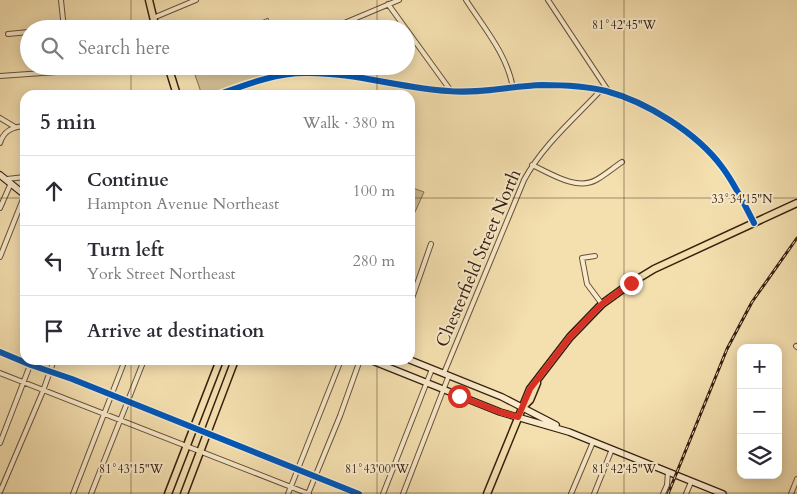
<!DOCTYPE html>
<html lang="en">
<head>
<meta charset="utf-8">
<style>
  :root { --surface:#fff; --page:#f7f7f7; --text:#2b2b33; --muted:#7c7c81; --line:#e1e1e2 }
  body { margin:0; font-family:Cardo,serif; background:var(--page); color:var(--text) }
  .controls { position:absolute; right:15px; bottom:15px; display:grid; overflow:hidden; border-radius:10px; box-shadow:0 2px 12px #0003 }
  .controls button { width:45px; height:45px; display:grid; place-items:center; padding:0; border:0; border-bottom:1px solid var(--line); background:var(--surface); color:var(--text); font:25px sans-serif }
  .stop { position:absolute; width:15px; height:15px; margin:-11px; border:4px solid #d93025; border-radius:50%; background:#fff }
  .stop.end { background:#d93025; border-color:#fff; box-shadow:0 1px 5px #0008 }
  .list { margin:0; padding:0; list-style:none }
  h2 { display:flex; justify-content:space-between; align-items:center; height:65px; margin:0; padding:0 20px; font-size:21px }
  h2 small { font-size:16px; font-weight:400; color:var(--muted) }
  .list li { display:grid; grid-template-columns:32px 1fr auto; gap:15px; align-items:center; box-sizing:border-box; height:70px; padding:0 20px; border-top:1px solid var(--line) }
  .list b { display:block; font-size:19px; white-space:nowrap }
  .list p { margin:0; font-size:16px; white-space:nowrap; color:var(--muted) }
  .list em { font-size:16px; font-style:normal; color:var(--muted) }
  .icon { flex:none; width:28px; height:28px; fill:none; stroke:currentColor; stroke-width:2; stroke-linecap:round; stroke-linejoin:round }
  .map { position:relative; flex:none; width:797px; height:494px; overflow:hidden }
  .search { position:absolute; background:var(--surface); box-shadow:0 2px 12px #0003; left:20px; top:20px; width:395px; height:55px; display:flex; align-items:center; gap:12px; box-sizing:border-box; padding:0 18px; border-radius:28px; color:var(--muted); font-size:19px }
  .panel { position:absolute; background:var(--surface); box-shadow:0 2px 12px #0003; left:20px; top:90px; width:395px; height:275px; border-radius:15px }
  .map>svg:first-child { display:block }
  .green { fill:#d4bf94; stroke:#857052 }
  .lines { fill:none; stroke-linecap:round; stroke-linejoin:round }
  .street-casing { stroke:#665038; stroke-width:6 }
  .secondary-casing { stroke:#362010; stroke-width:8 }
  .primary-casing { stroke:#362010; stroke-width:9 }
  .street { stroke:#f8eacb; stroke-width:4 }
  .secondary { stroke:#f8eacb; stroke-width:5.5 }
  .primary { stroke:#f4dfaf; stroke-width:6 }
  .rail-casing { stroke:#362010; stroke-width:3 }
  .rail { stroke:#f8eacb; stroke-width:1; stroke-dasharray:4; stroke-linecap:butt }
  .cycleway-casing { stroke:#f8eacb; stroke-width:9 }
  .cycleway { stroke:#0057b8; stroke-width:6 }
  .route { stroke:#d93025; stroke-width:6 }
  .ticks { fill:none; stroke:#362010; stroke-width:1; stroke-opacity:0.45 }
  .labels { text-anchor:middle; stroke-width:4; stroke-linejoin:round; paint-order:stroke }
  .street-label { font-size:18px; fill:#362010; stroke:#f8eacb }
  .ticks-label { font-size:12px; text-anchor:middle; fill:#362010; stroke:#f8eacb; stroke-width:4; stroke-linejoin:round; paint-order:stroke }
</style>
</head>
<body>
<div class="map">
<svg width="797" height="494" viewBox="0 0 797 494">
  <rect width="100%" height="100%" fill="#f4dfaf"/>
  <filter id="stains"><feTurbulence type="fractalNoise" baseFrequency=".004" numOctaves="4"/><feColorMatrix values="0 0 0 0 .2 0 0 0 0 .09 0 0 0 0 .02 0 0 0 .5 -.17"/></filter>
  <radialGradient id="worn" r=".72"><stop offset=".6" stop-color="#630" stop-opacity="0"/><stop offset="1" stop-color="#630" stop-opacity=".3"/></radialGradient>
  <path class="green" d="M 268,18 L 272,29 L 243,29 Z
    M 202,66 L 311,66 L 312,68 C 271,69 240,86 202,95 L 194,72 L 203,69 Z
    M 410,187 L 424,192 L 410,223 Z"/>
  <g class="lines">
    <defs>
      <path id="street" d="M 61,0 L 64,29
        M 466,0 C 484,28 507,54 513,88
        M 548,0 L 609,92
        M 388,4 L 451,91
        M 153,18 L 196,0
        M 72,29 L 119,25
        M 330,29 L 399,0
        M 8,34 L 29,32
        M 0,76 L 142,66
        M 217,95 C 245,85 275,73 305,73 C 353,72 400,88 448,91 C 480,94 511,86 542,85 C 564,85 586,86 606,91 C 647,102 697,133 722,167 C 735,184 744,204 754,223
        M 0,118 L 15,127
        M 0,143 C 4,130 13,127 25,126
        M 532,165 C 550,173 576,191 596,180 C 605,175 613,168 622,162
        M 7,179 L 25,177
        M 0,208 L 11,183
        M 595,256 L 582,258 L 587,284 L 602,304
        M 0,257 L 25,194
        M 410,304 L 431,244
        M 796,346 L 797,347
        M 0,352 L 31,365 L 72,379 L 359,494
        M 0,373 L 309,494
        M 444,373 L 524,180 C 543,145 574,119 601,90
        M 0,443 L 32,360
        M 0,492 L 43,391 L 54,360
        M 73,494 L 125,360
        M 91,494 L 144,360
        M 288,494 L 341,360
        M 308,494 L 340,416 L 360,360
        M 383,494 L 432,369
        M 403,494 L 449,375
        M 571,494 L 593,442
        M 594,494 L 612,449
        M 663,494 L 667,485 L 668,472
        M 686,494 L 691,482
        M 791,494 L 797,479"/>
      <path id="secondary" d="M 0,175 L 25,195
        M 370,360 L 500,412 L 569,432 L 723,494
        M 410,360 L 502,397 L 556,425"/>
      <path id="primary" d="M 149,0 L 156,29
        M 168,66 L 177,95
        M 524,406 L 530,400 L 537,383
        M 168,494 L 220,360
        M 184,494 L 235,360
        M 487,494 L 530,389 L 570,337 L 602,304 L 631,283 L 654,269 L 797,203"/>
    </defs>
    <use href="#street" class="street-casing"/>
    <use href="#secondary" class="secondary-casing"/>
    <use href="#primary" class="primary-casing"/>
    <use href="#street" class="street"/>
    <use href="#secondary" class="secondary"/>
    <use href="#primary" class="primary"/>
    <defs>
      <path id="rail" d="M 668,494 L 727,349 L 752,302 L 797,238"/>
    </defs>
    <use href="#rail" class="rail-casing"/>
    <use href="#rail" class="rail"/>
    <defs>
      <path id="cycleway" d="M 217,95 C 245,85 275,73 305,73 C 353,72 400,88 448,91 C 480,94 511,86 542,85 C 564,85 586,86 606,91 C 647,102 697,133 722,167 C 735,184 744,204 754,223
        M 0,352 L 31,365 L 72,379 L 359,494"/>
    </defs>
    <use href="#cycleway" class="cycleway-casing"/>
    <use href="#cycleway" class="cycleway"/>
  </g>
  <g class="lines">
    <path class="route" d="M 459,396 L 500,412 L 518,417 L 530,389 L 570,337 L 602,304 L 631,283"/>
  </g>
  <path class="ticks" d="M 131,0 L 131,29M 377,0 L 377,29M 624,0 L 624,494M 131,66 L 131,95M 377,66 L 377,95M 0,198 L 25,198M 410,198 L 797,198M 131,360 L 131,494M 377,360 L 377,494M 0,493 L 797,493"/>
  <g class="labels">
    <g class="street-label">
      <text transform="translate(478 258) rotate(-67)" y="6">Chesterfield Street North</text>
    </g>
  </g>
  <g class="ticks-label">
    <text x="624" y="29">81°42'45"W</text>
    <text x="742" y="203">33°34'15"N</text>
    <text x="131" y="473">81°43'15"W</text>
    <text x="377" y="473">81°43'00"W</text>
    <text x="624" y="473">81°42'45"W</text>
  </g>
  <rect width="100%" height="100%" filter="url(#stains)"/>
  <rect width="100%" height="100%" fill="url(#worn)"/>
</svg>
<div class="controls">
<button>+</button>
<button>−</button>
<button><svg class="icon" aria-label="layers" viewBox="0 0 24 24"><path d="M12 4l9 5-9 5-9-5zM3 14l9 5 9-5"/></svg></button>
</div>
<div class="stop" style="left:459px;top:396px"></div>
<div class="stop end" style="left:631px;top:283px"></div>
<div class="search"><svg class="icon" aria-label="search" viewBox="0 0 24 24"><circle cx="10" cy="10" r="6"/><path d="M15 15l6 6"/></svg>Search here</div>
<section class="panel">
<h2>5 min<small>Walk · 380 m</small></h2>
<ul class="list">
<li><svg class="icon" aria-label="ahead" viewBox="0 0 24 24"><path d="M12 20V5M6 11l6-6 6 6"/></svg><div><b>Continue</b><p>Hampton Avenue Northeast</p></div><em>100 m</em></li>
<li><svg class="icon" aria-label="left" viewBox="0 0 24 24"><path d="M17 20v-9H6M10 6l-5 5 5 5"/></svg><div><b>Turn left</b><p>York Street Northeast</p></div><em>280 m</em></li>
<li><svg class="icon" aria-label="arrive" viewBox="0 0 24 24"><path d="M6 21V4h12l-3 4 3 4H6"/></svg><div><b>Arrive at destination</b></div></li>
</ul>
</section>
</div>
</body>
</html>
